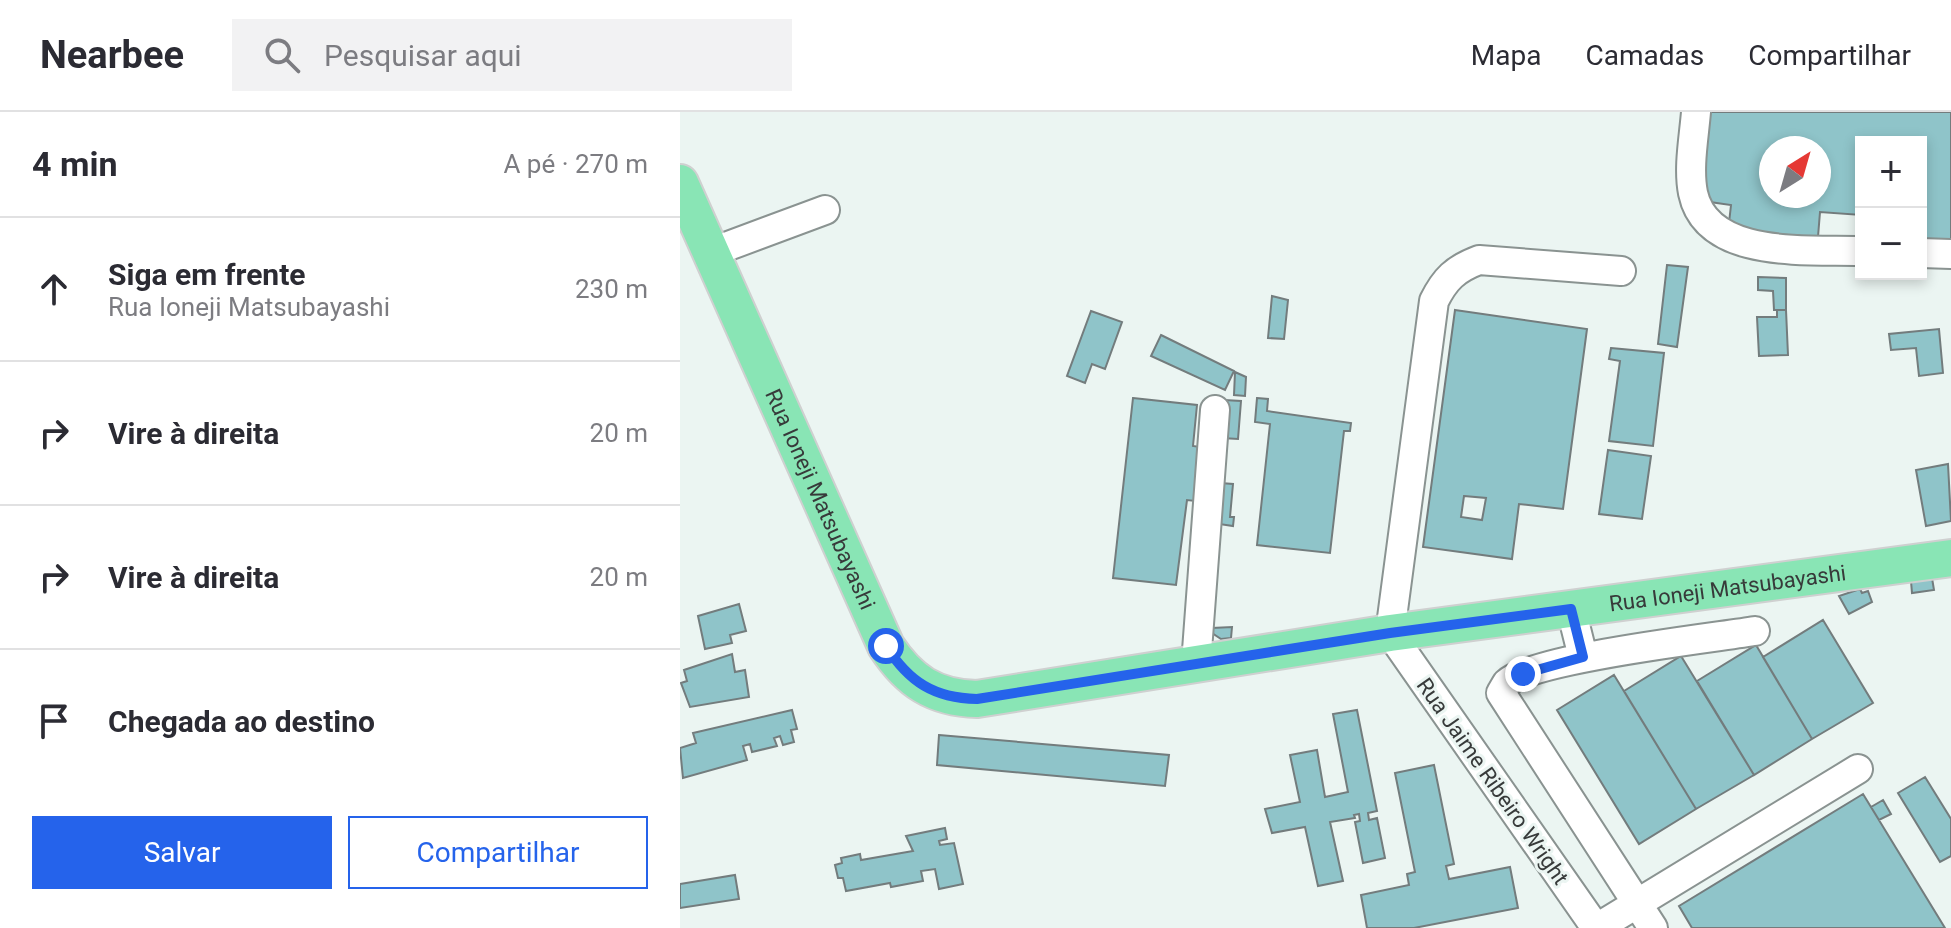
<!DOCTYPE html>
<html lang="pt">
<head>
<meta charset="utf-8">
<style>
  :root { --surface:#fff; --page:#f2f2f3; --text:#2b2b33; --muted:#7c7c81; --line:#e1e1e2; --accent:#2563eb }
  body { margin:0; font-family:Roboto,sans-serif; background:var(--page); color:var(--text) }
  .controls { position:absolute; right:24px; top:24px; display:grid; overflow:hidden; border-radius:0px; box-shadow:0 4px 12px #0003 }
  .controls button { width:72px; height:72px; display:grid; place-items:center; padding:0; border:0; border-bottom:2px solid var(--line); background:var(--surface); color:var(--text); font:40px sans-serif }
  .compass { position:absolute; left:1079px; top:24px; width:72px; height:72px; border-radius:50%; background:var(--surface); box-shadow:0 4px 12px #0003; rotate:37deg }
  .stop { position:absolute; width:24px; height:24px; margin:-18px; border:6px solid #2563eb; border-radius:50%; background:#fff }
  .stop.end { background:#2563eb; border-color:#fff; box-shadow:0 2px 8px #0008 }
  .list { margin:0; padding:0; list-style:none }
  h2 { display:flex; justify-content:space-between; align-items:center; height:104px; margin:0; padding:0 32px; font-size:34px }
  h2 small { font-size:26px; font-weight:400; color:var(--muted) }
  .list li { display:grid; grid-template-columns:52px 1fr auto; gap:24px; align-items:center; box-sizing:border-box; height:144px; padding:0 32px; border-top:2px solid var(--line) }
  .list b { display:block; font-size:30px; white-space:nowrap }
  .list p { margin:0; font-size:26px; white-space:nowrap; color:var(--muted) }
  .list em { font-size:26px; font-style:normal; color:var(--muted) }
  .actions { display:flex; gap:16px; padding:24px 32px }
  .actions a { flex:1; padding:18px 0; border:2px solid var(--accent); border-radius:0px; text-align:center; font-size:28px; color:var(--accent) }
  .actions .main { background:var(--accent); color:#fff }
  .icon { flex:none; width:44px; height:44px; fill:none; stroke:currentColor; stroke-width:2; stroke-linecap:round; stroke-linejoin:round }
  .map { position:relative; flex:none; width:1271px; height:816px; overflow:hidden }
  header { display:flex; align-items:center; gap:48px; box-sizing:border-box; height:112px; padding:0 40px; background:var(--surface); border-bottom:2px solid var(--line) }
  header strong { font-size:38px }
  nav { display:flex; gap:44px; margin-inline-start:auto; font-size:28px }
  .search { width:560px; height:72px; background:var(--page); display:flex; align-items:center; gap:20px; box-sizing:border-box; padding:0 28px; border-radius:0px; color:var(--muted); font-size:30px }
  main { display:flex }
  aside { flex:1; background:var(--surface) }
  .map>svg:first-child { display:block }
  .building { fill:#8fc4c9; stroke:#737c7d; stroke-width:2; fill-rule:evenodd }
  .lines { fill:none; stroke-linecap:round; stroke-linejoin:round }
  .minor-casing { stroke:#8a9391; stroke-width:32 }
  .major-casing { stroke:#cfd0d0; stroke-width:40 }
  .minor { stroke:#fff; stroke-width:28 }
  .major { stroke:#89e5b5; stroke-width:36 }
  .route { stroke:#2563eb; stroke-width:10 }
  .labels { text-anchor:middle; stroke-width:6; stroke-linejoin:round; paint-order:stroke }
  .street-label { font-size:22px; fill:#373a3a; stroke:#ebf5f2 }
</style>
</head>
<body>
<header>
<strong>Nearbee</strong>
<div class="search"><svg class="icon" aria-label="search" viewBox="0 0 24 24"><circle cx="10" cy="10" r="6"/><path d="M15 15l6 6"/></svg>Pesquisar aqui</div>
<nav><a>Mapa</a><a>Camadas</a><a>Compartilhar</a></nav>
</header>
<main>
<aside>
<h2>4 min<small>A pé · 270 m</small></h2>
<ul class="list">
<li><svg class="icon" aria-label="ahead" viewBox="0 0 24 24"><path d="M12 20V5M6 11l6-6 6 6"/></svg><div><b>Siga em frente</b><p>Rua Ioneji Matsubayashi</p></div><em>230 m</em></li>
<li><svg class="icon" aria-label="right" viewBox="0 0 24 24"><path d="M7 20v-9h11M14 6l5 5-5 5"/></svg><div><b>Vire à direita</b></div><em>20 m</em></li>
<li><svg class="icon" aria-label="right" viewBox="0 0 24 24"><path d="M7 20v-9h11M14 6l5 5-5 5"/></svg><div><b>Vire à direita</b></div><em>20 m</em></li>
<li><svg class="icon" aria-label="arrive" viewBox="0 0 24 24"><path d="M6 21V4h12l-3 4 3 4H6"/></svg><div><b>Chegada ao destino</b></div></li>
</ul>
<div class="actions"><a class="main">Salvar</a><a>Compartilhar</a></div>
</aside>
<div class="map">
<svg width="1271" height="816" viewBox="0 0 1271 816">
  <rect width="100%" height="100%" fill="#ebf5f2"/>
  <path class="building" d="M 1026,0 L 1271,0 L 1271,129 L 1241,127 L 1241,30 L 1181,30 L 1181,103 L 1140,100 L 1138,125 L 1067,120 L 1049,111 L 1051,93 L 1030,90 L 1021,75 ZM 1091,36 L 1139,36 L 1139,84 L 1091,84 Z
    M 987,153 L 1008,155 L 997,235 L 978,232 Z
    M 1078,165 L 1106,166 L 1106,198 L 1094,198 L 1093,179 L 1078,178 Z
    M 592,184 L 608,188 L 604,227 L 588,226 Z
    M 775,198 L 907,217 L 883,397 L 839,392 L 832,447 L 743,435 ZM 784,384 L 806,386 L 802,408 L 781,405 Z
    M 1097,198 L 1106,198 L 1108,243 L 1079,244 L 1077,205 L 1097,205 Z
    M 411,199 L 442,210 L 425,257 L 412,252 L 405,271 L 387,264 Z
    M 1259,217 L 1263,261 L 1239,264 L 1236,236 L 1211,238 L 1209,222 Z
    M 481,223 L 554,259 L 545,278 L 471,244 Z
    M 931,236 L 984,241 L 973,334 L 929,329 L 940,249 L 929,247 Z
    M 555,260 L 566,265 L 565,284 L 554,283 Z
    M 453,286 L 517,293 L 513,334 L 520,335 L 515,389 L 507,388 L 496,473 L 433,466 Z
    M 577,286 L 588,287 L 587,299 L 671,311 L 670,319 L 664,319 L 650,441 L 577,433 L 590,312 L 575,310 Z
    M 544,288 L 561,289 L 558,327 L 542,326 Z
    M 928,338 L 971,344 L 962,407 L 919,402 Z
    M 1268,352 L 1271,409 L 1246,414 L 1236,358 Z
    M 540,371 L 553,372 L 550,405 L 554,405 L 553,414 L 539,412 Z
    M 1252,466 L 1254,478 L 1232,481 L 1231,469 Z
    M 1180,477 L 1182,481 L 1188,479 L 1192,490 L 1169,502 L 1159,484 Z
    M 59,492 L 66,519 L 50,523 L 52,531 L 25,537 L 18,504 Z
    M 1143,508 L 1193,591 L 1132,627 L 1083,545 Z
    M 552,515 L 551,526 L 541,527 L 532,521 L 532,516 Z
    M 1076,533 L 1132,627 L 1074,663 L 1017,569 Z
    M 52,542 L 55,560 L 65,558 L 69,585 L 10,595 L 1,571 L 7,569 L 4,558 Z
    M 1001,544 L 1074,663 L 1016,697 L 944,579 Z
    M 934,563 L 1016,697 L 959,732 L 877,598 Z
    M 112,598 L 117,617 L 111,618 L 114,630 L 103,633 L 100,624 L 94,626 L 97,634 L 72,640 L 70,632 L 63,634 L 67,648 L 3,666 L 0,636 L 16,631 L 13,621 Z
    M 677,598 L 697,699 L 688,701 L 689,708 L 697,706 L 705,746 L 683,751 L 675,710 L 680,709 L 679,702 L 674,703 L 675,706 L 650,710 L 663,769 L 638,774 L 625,715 L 592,721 L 585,697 L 620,690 L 610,643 L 637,638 L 645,685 L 668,680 L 653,602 Z
    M 259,623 L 489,643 L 485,674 L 257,653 Z
    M 754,653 L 774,752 L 766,754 L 769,767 L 830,755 L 838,796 L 734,816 L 687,816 L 681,783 L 729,773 L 727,762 L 735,760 L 715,661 Z
    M 1245,665 L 1271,707 L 1271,744 L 1260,750 L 1218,681 Z
    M 1183,682 L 1265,816 L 1012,816 L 999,794 Z
    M 1203,688 L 1211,702 L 1199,708 L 1191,695 Z
    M 265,716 L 267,727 L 259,729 L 260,733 L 274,731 L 283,772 L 259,777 L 255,757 L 241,759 L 243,769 L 211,775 L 210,771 L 166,779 L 163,766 L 158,766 L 155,753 L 162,751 L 161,746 L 180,742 L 181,748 L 233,739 L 226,724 Z
    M 55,763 L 59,787 L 0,796 L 0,772 Z"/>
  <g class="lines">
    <defs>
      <path id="minor" d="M 1016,0 C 1014,25 1008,56 1013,81 C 1027,148 1129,137 1181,139
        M 32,140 L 145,98
        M 1241,141 L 1271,142
        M 891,497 L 903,545
        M 516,552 L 535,298
        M 916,816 L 710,521 L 754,189 C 765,167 775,157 799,148 L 941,159
        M 917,816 L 1178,657
        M 973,816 L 821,581 C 823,578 825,574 827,571 C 852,546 1032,526 1075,519"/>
      <g id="major">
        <path id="s1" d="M 0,71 L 206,534 C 229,569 254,586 297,587 L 710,521 L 1271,446"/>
      </g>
    </defs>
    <use href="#minor" class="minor-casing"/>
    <use href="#major" class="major-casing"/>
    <use href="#minor" class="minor"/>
    <use href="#major" class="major"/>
  </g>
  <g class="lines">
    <path class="route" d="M 206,534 C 229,570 254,586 297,587 L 710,521 L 891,497 L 903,545 L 843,562"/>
  </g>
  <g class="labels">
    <g class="street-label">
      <text dy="8" stroke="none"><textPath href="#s1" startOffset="346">Rua Ioneji Matsubayashi</textPath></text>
      <text dy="8" stroke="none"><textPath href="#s1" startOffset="1376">Rua Ioneji Matsubayashi</textPath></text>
      <text transform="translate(813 669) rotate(55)" y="8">Rua Jaime Ribeiro Wright</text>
    </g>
  </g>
</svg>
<div class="controls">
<button>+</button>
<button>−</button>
</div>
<svg class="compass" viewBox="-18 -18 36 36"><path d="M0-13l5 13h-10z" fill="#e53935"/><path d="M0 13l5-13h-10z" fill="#7c7c81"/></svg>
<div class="stop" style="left:206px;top:534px"></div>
<div class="stop end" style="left:843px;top:562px"></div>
</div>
</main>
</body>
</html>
